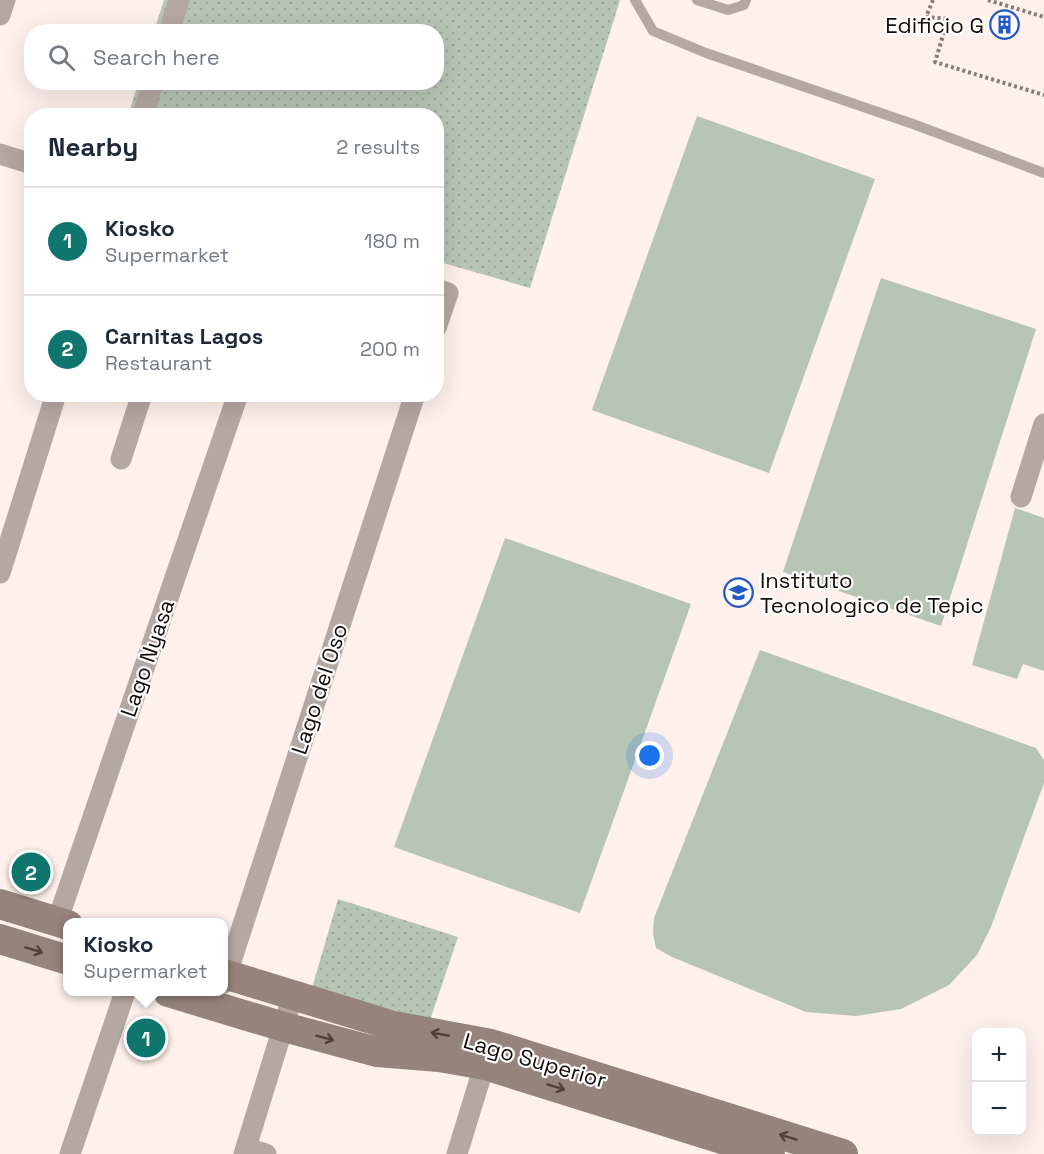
<!DOCTYPE html>
<html lang="en">
<head>
<meta charset="utf-8">
<style>
  :root { --surface:#fff; --page:#f6f6f7; --text:#1f2937; --muted:#747a83; --line:#e0e1e3; --accent:#0f766e }
  body { margin:0; font-family:"Space Grotesk",sans-serif; background:var(--page); color:var(--text) }
  .controls { position:absolute; right:18px; bottom:18px; display:grid; overflow:hidden; border-radius:12px; box-shadow:0 6px 24px #0002 }
  .controls button { width:54px; height:54px; display:grid; place-items:center; padding:0; border:0; border-bottom:2px solid var(--line); background:var(--surface); color:var(--text); font:30px sans-serif }
  .you { position:absolute; left:650px; top:756px; width:21px; height:21px; margin:-15px; border:4px solid #fff; border-radius:50%; background:#1a73e8; box-shadow:0 0 0 9px #1a73e833 }
  .badge { display:grid; place-items:center; width:39px; height:39px; border-radius:50%; background:var(--accent); color:#fff; font-size:20px; font-weight:700 }
  .pin { position:absolute; translate:-50% -50%; border:3px solid #fff; box-shadow:0 2px 6px #0006 }
  .popup { position:absolute; left:63px; top:918px; width:165px; height:78px; box-sizing:border-box; display:grid; place-content:center; border-radius:12px; background:var(--surface); filter:drop-shadow(0 2px 4px #0005); font-size:20px; white-space:nowrap; color:var(--muted) }
  .popup b { font-size:22px; color:var(--text) }
  .popup::after { content:''; position:absolute; left:50%; top:100%; margin-left:-12px; border:12px solid transparent; border-top-color:var(--surface) }
  .list { margin:0; padding:0; list-style:none }
  h2 { display:flex; justify-content:space-between; align-items:center; height:78px; margin:0; padding:0 24px; font-size:26px }
  h2 small { font-size:20px; font-weight:400; color:var(--muted) }
  .list li { display:grid; grid-template-columns:39px 1fr auto; gap:18px; align-items:center; box-sizing:border-box; height:108px; padding:0 24px; border-top:2px solid var(--line) }
  .list b { display:block; font-size:22px; white-space:nowrap }
  .list p { margin:0; font-size:20px; white-space:nowrap; color:var(--muted) }
  .list em { font-size:20px; font-style:normal; color:var(--muted) }
  .icon { flex:none; width:33px; height:33px; fill:none; stroke:currentColor; stroke-width:2; stroke-linecap:round; stroke-linejoin:round }
  .map { position:relative; flex:none; width:1044px; height:1154px; overflow:hidden }
  .search { position:absolute; background:var(--surface); box-shadow:0 6px 24px #0002; left:24px; top:24px; width:420px; height:66px; display:flex; align-items:center; gap:15px; box-sizing:border-box; padding:0 21px; border-radius:24px; color:var(--muted); font-size:22px }
  .panel { position:absolute; background:var(--surface); box-shadow:0 6px 24px #0002; left:24px; top:108px; width:420px; height:294px; border-radius:24px }
  .map>svg:first-child { display:block }
  .grass { fill:url(#grass-dots) }
  .pitch { fill:#b6c5b4 }
  .lines { fill:none; stroke-linecap:round; stroke-linejoin:round }
  .path { stroke:#867b77; stroke-width:4; stroke-dasharray:3 3; stroke-linecap:butt }
  .lane { stroke:#b5a8a2; stroke-width:10 }
  .street { stroke:#b5a8a2; stroke-width:21 }
  .secondary { stroke:#96837b; stroke-width:30 }
  .oneway { stroke:#4e413b }
  .labels { text-anchor:middle; stroke-width:4.5; stroke-linejoin:round; paint-order:stroke }
  .poi-label { font-size:22px; fill:#140b07; stroke:#fff; text-anchor:end }
  .street-label { font-size:22px; fill:#140b07; stroke:#fff }
</style>
</head>
<body>
<div class="map">
<svg width="1044" height="1154" viewBox="0 0 1044 1154">
  <defs>
    <pattern id="grass-dots" width="8" height="8" patternUnits="userSpaceOnUse" patternTransform="scale(1.5)"><rect width="8" height="8" fill="#b6c5b4"/><path d="M2 2h.1M6 6h.1" fill="none" stroke="#9ca899" stroke-width="1.8" stroke-linecap="round"/></pattern>
  </defs>
  <rect width="100%" height="100%" fill="#fef1ec"/>
  <path class="grass" d="M 164,0 L 620,0 L 530,288 L 440,262 L 437,271 L 436,116 L 128,116 L 138,83 L 436,82 L 436,32 L 154,31 Z
    M 338,899 L 458,937 L 430,1020 L 312,988 Z"/>
  <path class="pitch" d="M 697,116 L 875,179 L 769,473 L 592,410 Z
    M 881,278 L 1036,329 L 941,626 L 783,572 Z
    M 1015,508 L 1044,518 L 1044,671 L 1023,664 L 1017,679 L 972,665 Z
    M 505,538 L 691,604 L 580,913 L 394,847 Z
    M 760,650 L 1036,748 L 1044,760 L 1044,783 L 991,927 L 977,955 L 949,985 L 901,1009 L 856,1016 L 806,1012 L 672,957 L 656,948 L 653,934 L 654,918 Z"/>
  <g class="lines">
    <path class="path" d="M 933,0 L 926,17 L 948,19 L 935,62 L 1044,95
      M 988,0 L 1044,17"/>
    <path class="lane" d="M 635,0 L 653,31 L 706,53 L 913,124 L 1044,173
      M 697,0 L 728,10 L 744,5 L 746,0"/>
    <path class="street" d="M 0,15 L 5,0
      M 169,32 L 179,0
      M 143,116 L 153,82
      M 0,154 L 32,164
      M 436,289 L 448,293 L 436,328
      M 121,459 L 142,394
      M 1021,497 L 1044,424
      M 0,573 L 56,394
      M 57,922 L 238,394
      M 224,983 L 415,394
      M 246,1148 L 266,1154
      M 70,1154 L 125,992
      M 244,1154 L 293,995
      M 457,1154 L 488,1053"/>
    <path class="secondary" d="M 0,904 L 68,925
      M 0,939 L 68,960
      M 224,974 L 394,1026 L 491,1044 L 843,1154
      M 168,992 L 284,1027 L 377,1052 L 439,1057 L 485,1065 L 770,1154"/>
  </g>
  <defs><path id="oneway-shaft" d="M-6 0H5M1.5-3L5.5 0L1.5 3" fill="none" stroke-width="1.6" stroke-linecap="round" stroke-linejoin="round" transform="scale(1.5)"/></defs>
  <g class="oneway">
    <use href="#oneway-shaft" transform="translate(34 950) rotate(17)"/>
    <use href="#oneway-shaft" transform="translate(440 1034) rotate(-170)"/>
    <use href="#oneway-shaft" transform="translate(325 1038) rotate(15)"/>
    <use href="#oneway-shaft" transform="translate(556 1087) rotate(17)"/>
    <use href="#oneway-shaft" transform="translate(788 1137) rotate(-163)"/>
  </g>
  <defs>
    <symbol id="building-ring" viewBox="-11 -11 22 22"><circle r="9.5" fill="#fff" stroke="#2558c5" stroke-width="1.5"/><path d="M-4-6H4V6H1V3H-1V6H-4ZM-2.5-4.3h1.7v1.8h-1.7ZM.8-4.3h1.7v1.8H.8ZM-2.5-1h1.7V.8h-1.7ZM.8-1h1.7V.8H.8Z" fill="#2558c5"/></symbol>
    <symbol id="university-ring" viewBox="-11 -11 22 22"><circle r="9.5" fill="#fff" stroke="#2558c5" stroke-width="1.5"/><path d="M0-5L7-2L0 1L-7-2ZM-4 1L0 2.5L4 1V4Q0 6-4 4Z" fill="#2558c5"/></symbol>
  </defs>
  <g fill-rule="evenodd">
    <use href="#building-ring" x="988" y="8" width="33" height="33"/>
    <use href="#university-ring" x="722" y="576" width="33" height="33"/>
  </g>
  <g class="labels">
    <g class="poi-label">
      <text x="984" y="33">Edificio G</text>
      <text x="760" y="588" text-anchor="start">Instituto<tspan x="760" dy="25">Tecnologico de Tepic</tspan></text>
    </g>
    <g class="street-label">
      <text transform="translate(147 658) rotate(-71)" y="8">Lago Nyasa</text>
      <text transform="translate(319 689) rotate(-72)" y="8">Lago del Oso</text>
      <text transform="translate(535 1060) rotate(16)" y="8">Lago Superior</text>
    </g>
  </g>
</svg>
<div class="controls">
<button>+</button>
<button>−</button>
</div>
<div class="you"></div>
<div class="pin badge" style="left:146px;top:1038px">1</div>
<div class="popup"><b>Kiosko</b>Supermarket</div>
<div class="pin badge" style="left:31px;top:872px">2</div>
<div class="search"><svg class="icon" aria-label="search" viewBox="0 0 24 24"><circle cx="10" cy="10" r="6"/><path d="M15 15l6 6"/></svg>Search here</div>
<section class="panel">
<h2>Nearby<small>2 results</small></h2>
<ul class="list">
<li><span class="badge">1</span><div><b>Kiosko</b><p>Supermarket</p></div><em>180 m</em></li>
<li><span class="badge">2</span><div><b>Carnitas Lagos</b><p>Restaurant</p></div><em>200 m</em></li>
</ul>
</section>
</div>
</body>
</html>
